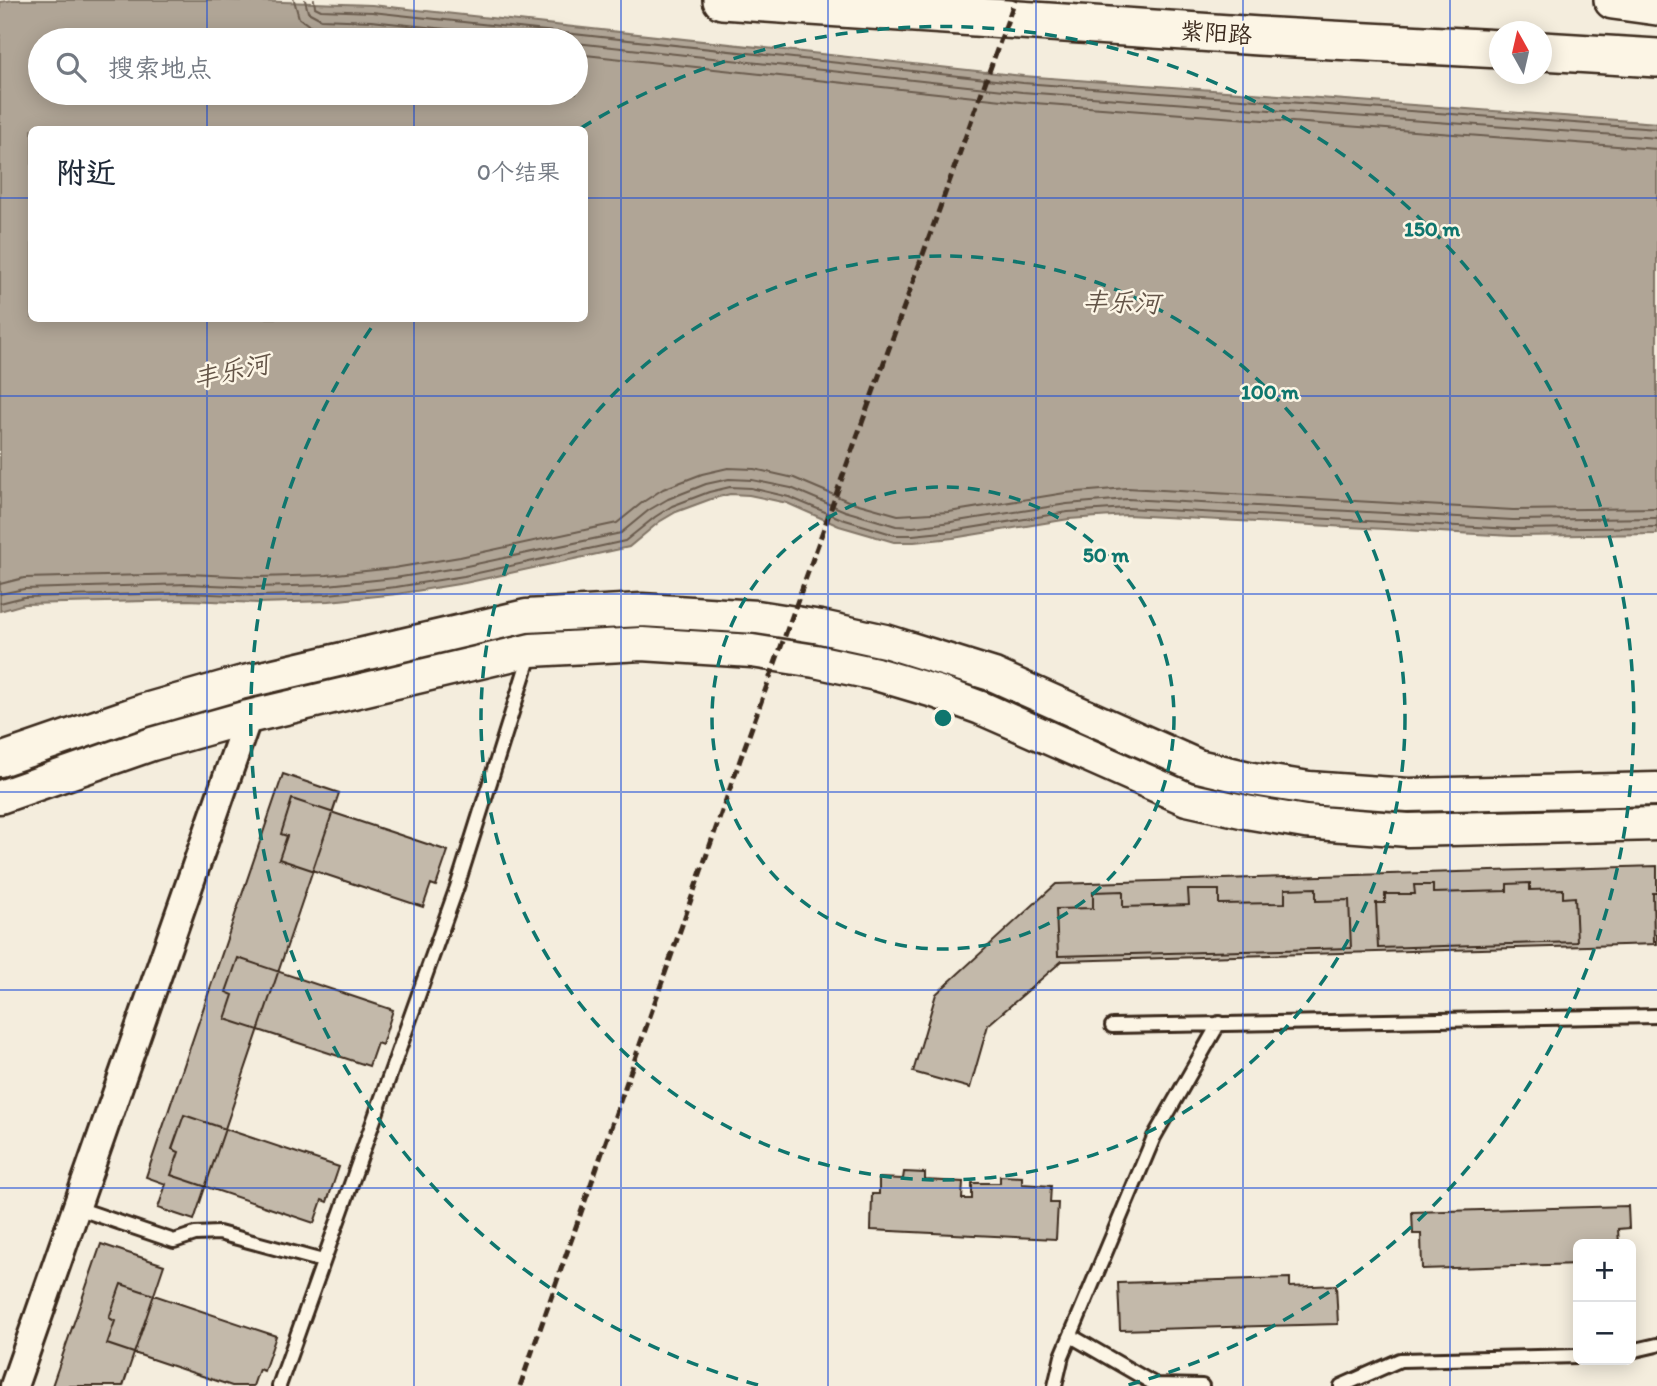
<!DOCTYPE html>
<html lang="zh">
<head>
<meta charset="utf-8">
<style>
  :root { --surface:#fff; --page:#f6f6f7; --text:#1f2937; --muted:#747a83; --line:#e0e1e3 }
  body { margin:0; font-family:Itim,"LXGW WenKai TC",sans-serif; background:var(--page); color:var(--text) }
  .controls { position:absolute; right:21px; bottom:21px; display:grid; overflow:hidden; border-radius:10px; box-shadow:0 4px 18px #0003 }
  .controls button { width:63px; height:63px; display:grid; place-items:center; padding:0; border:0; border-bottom:2px solid var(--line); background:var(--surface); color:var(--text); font:35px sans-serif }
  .compass { position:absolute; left:1489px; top:21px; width:63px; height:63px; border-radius:50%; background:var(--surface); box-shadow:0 4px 18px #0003; rotate:352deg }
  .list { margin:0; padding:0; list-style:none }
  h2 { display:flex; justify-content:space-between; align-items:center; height:91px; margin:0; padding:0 28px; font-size:30px }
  h2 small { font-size:23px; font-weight:400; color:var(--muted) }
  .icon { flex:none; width:38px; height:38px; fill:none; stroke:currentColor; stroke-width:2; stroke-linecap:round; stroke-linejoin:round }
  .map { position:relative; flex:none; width:1657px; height:1386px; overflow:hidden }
  .search { position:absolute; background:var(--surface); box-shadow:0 4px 18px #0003; left:28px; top:28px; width:560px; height:77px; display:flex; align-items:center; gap:18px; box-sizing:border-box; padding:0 24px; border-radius:38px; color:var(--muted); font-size:26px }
  .panel { position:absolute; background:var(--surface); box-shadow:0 4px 18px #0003; left:28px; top:126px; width:560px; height:196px; border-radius:10px }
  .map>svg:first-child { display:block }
  .water { fill:#b0a596; stroke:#817466; stroke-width:2; fill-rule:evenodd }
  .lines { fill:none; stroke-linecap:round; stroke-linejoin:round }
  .shore { stroke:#6a5b4e; stroke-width:2 }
  .building { fill:#c3b9aa; stroke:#3b2a1e; stroke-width:2 }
  .service-casing { stroke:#3b2a1e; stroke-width:18 }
  .minor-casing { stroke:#3b2a1e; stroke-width:32 }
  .tertiary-casing { stroke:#3b2a1e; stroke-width:37 }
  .secondary-casing { stroke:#3b2a1e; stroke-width:42 }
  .service { stroke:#fcf5e5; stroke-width:12 }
  .minor { stroke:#fcf5e5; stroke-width:26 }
  .tertiary { stroke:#fcf5e5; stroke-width:32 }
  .secondary { stroke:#fcf5e5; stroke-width:37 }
  .rail { stroke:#3b2a1e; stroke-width:5; stroke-dasharray:10 5; stroke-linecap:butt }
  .grid { fill:none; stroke:#1d4ed8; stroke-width:2; stroke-opacity:0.55 }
  .ring { fill:none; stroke:#0f766e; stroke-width:3.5; stroke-dasharray:12 9 }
  .labels { text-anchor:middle; stroke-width:5; stroke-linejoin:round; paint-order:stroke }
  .street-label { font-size:24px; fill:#3b2a1e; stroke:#fcf5e5 }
  .water-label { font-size:26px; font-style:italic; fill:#645548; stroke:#fcf5e5 }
  .centre { fill:#0f766e; stroke:#fcf5e5; stroke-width:3.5 }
  .ring-label { font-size:21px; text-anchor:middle; font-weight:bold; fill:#0f766e; stroke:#fcf5e5; stroke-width:5; stroke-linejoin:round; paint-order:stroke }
</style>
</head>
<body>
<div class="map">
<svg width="1657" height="1386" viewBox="0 0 1657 1386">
  <rect width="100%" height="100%" fill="#f4eddd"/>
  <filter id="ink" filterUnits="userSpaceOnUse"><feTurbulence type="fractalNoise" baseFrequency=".0143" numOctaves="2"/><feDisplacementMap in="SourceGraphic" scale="14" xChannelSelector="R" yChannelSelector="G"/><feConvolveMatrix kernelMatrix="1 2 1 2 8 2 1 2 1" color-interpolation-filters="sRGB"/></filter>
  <g filter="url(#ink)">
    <path class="water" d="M 13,0 L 223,0 L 372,5 L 1023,76 L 1657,123 L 1657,534 L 1512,536 L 1127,515 L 1069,519 L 953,538 L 914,542 L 894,542 L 839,526 L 787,503 L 749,495 L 730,494 L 711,499 L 676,512 L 659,522 L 629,547 L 465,583 L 397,594 L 329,601 L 258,603 L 188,600 L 24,604 L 0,611 L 0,2 ZM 40,40 L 576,40 L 576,93 L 40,93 ZM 32,130 L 584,130 L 584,318 L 32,318 Z"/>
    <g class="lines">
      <path class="shore" d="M 294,0 L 299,18 L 314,29 L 370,31 L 451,40
        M 305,0 L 308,12 L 321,19 L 371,21 L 548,40
        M 314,0 L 315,7 L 321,10 L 372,12 L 1023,83 L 1657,129
        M 576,43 L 1022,92 L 1657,138
        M 576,54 L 1021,102 L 1657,149
        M 0,584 L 24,578 L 188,574 L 258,577 L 327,575 L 394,568 L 460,557 L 617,523 L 643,502 L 663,489 L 702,474 L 728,468 L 754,469 L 794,478 L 848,501 L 898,515 L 949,512 L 1065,493 L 1127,488 L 1513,510 L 1657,508
        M 0,594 L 24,589 L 188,584 L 258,587 L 327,585 L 395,578 L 462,567 L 621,533 L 649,510 L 668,499 L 706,484 L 729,479 L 752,480 L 791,488 L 845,511 L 896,526 L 913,527 L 951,522 L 1067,504 L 1127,499 L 1513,520 L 1657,518
        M 0,603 L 24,597 L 188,593 L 258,596 L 328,594 L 396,587 L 464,576 L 625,541 L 655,517 L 672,506 L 709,492 L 730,487 L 751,488 L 789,497 L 842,519 L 895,535 L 913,535 L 952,531 L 1068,512 L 1127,508 L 1512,529 L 1657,527"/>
    </g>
    <path class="building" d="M 283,774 L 339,793 L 194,1220 L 158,1208 L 166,1184 L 146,1177 Z
      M 292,799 L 448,851 L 436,886 L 431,884 L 423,907 L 279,859 L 287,836 L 281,834 Z
      M 1657,866 L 1657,944 L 1062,961 L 988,1025 L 970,1088 L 913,1072 L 936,994 L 1056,884 Z
      M 1530,883 L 1530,890 L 1563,889 L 1563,898 L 1575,897 L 1577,942 L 1378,948 L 1376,903 L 1385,903 L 1385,894 L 1415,894 L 1414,885 L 1433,885 L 1433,893 L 1507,891 L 1507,884 Z
      M 1316,888 L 1316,901 L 1349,900 L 1351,948 L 1058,956 L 1056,909 L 1093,908 L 1093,892 L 1123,891 L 1123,907 L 1189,905 L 1188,890 L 1219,890 L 1219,904 L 1285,903 L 1285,889 Z
      M 1653,893 L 1657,893 L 1657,941 L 1654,941 Z
      M 238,958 L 393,1010 L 382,1045 L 377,1043 L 369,1066 L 225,1019 L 233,995 L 226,992 Z
      M 184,1115 L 339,1167 L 327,1202 L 322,1200 L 314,1223 L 171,1175 L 179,1152 L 172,1149 Z
      M 904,1172 L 925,1173 L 925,1180 L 963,1182 L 962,1199 L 972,1199 L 972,1183 L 1000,1183 L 1000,1176 L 1022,1177 L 1022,1184 L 1051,1186 L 1050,1203 L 1058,1203 L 1056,1239 L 871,1230 L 872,1194 L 879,1194 L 879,1178 L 903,1179 Z
      M 1628,1206 L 1629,1228 L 1618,1229 L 1619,1244 L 1578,1244 L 1578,1264 L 1422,1269 L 1421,1234 L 1413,1234 L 1412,1212 Z
      M 101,1244 L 164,1265 L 123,1386 L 52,1386 Z
      M 1290,1278 L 1290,1287 L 1336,1285 L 1338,1324 L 1120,1330 L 1118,1283 Z
      M 121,1284 L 276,1336 L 264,1371 L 259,1369 L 253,1386 L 232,1386 L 107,1344 L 115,1321 L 109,1318 Z"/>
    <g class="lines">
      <defs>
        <path id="service" d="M 1112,1026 L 1657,1016
          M 77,1208 L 174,1241 L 195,1234 L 219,1233 L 323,1261
          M 1071,1336 L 1156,1385 L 1202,1386
          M 1631,1351 L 1657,1345
          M 279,1386 L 457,887 L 531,652
          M 1055,1386 L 1062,1356 L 1154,1137 L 1219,1023
          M 1341,1386 L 1400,1360 L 1578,1356"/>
        <path id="minor" d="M 14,1386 L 248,717"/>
        <path id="tertiary" d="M 0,760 L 142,711 L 240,683 L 526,616 L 642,610 L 757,617 L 821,627 L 885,641 L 994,675 L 1198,766 L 1253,779 L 1309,788 L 1408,795 L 1657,789
          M 0,797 L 152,744 L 248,717 L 531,650 L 642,644 L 752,651 L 815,661 L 876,674 L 937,692 L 981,708 L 1187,799 L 1246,812 L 1305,822 L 1408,830 L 1657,824"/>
        <path id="secondary" d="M 722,0 L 1259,36 L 1500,49
          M 1613,0 L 1657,6
          M 1542,51 L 1657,58"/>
      </defs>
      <use href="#service" class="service-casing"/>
      <use href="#minor" class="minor-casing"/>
      <use href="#tertiary" class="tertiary-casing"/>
      <use href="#secondary" class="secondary-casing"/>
      <use href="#service" class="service"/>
      <use href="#minor" class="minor"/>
      <use href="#tertiary" class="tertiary"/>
      <use href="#secondary" class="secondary"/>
      <path class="rail" d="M 520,1386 L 740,760 L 1015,0"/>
    </g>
  </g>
  <path class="grid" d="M 207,0 L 207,40M 414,0 L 414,40M 621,0 L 621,1386M 828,0 L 828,1386M 1036,0 L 1036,1386M 1243,0 L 1243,1386M 1450,0 L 1450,1386M 207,93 L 207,130M 414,93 L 414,130M 0,198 L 32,198M 584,198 L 1657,198M 207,318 L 207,1386M 414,318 L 414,1386M 0,396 L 1657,396M 0,594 L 1657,594M 0,792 L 1657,792M 0,990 L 1657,990M 0,1188 L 1657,1188"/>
  <g class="ring">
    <circle cx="943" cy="718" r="231"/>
    <circle cx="943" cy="718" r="462"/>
    <path d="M758 1385A692 692 0 0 1 376 321M581 128A692 692 0 1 1 1128 1385"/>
  </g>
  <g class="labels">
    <g class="street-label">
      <text transform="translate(1216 33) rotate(4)" y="8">紫阳路</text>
    </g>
    <g class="water-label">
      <text transform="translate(1121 302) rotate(2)" y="9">丰乐河</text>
      <text transform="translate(231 371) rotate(-12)" y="9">丰乐河</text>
    </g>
  </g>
  <circle cx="943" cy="718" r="10" class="centre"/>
  <g class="ring-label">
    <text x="1432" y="236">150 m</text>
    <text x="1270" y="399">100 m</text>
    <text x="1106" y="562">50 m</text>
  </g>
</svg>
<div class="controls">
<button>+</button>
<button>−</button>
</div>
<svg class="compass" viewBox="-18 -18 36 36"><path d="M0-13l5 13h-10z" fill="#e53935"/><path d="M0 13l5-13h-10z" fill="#747a83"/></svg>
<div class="search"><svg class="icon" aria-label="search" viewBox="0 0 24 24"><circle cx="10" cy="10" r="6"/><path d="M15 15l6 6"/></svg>搜索地点</div>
<section class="panel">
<h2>附近<small>0个结果</small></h2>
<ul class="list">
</ul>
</section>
</div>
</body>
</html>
